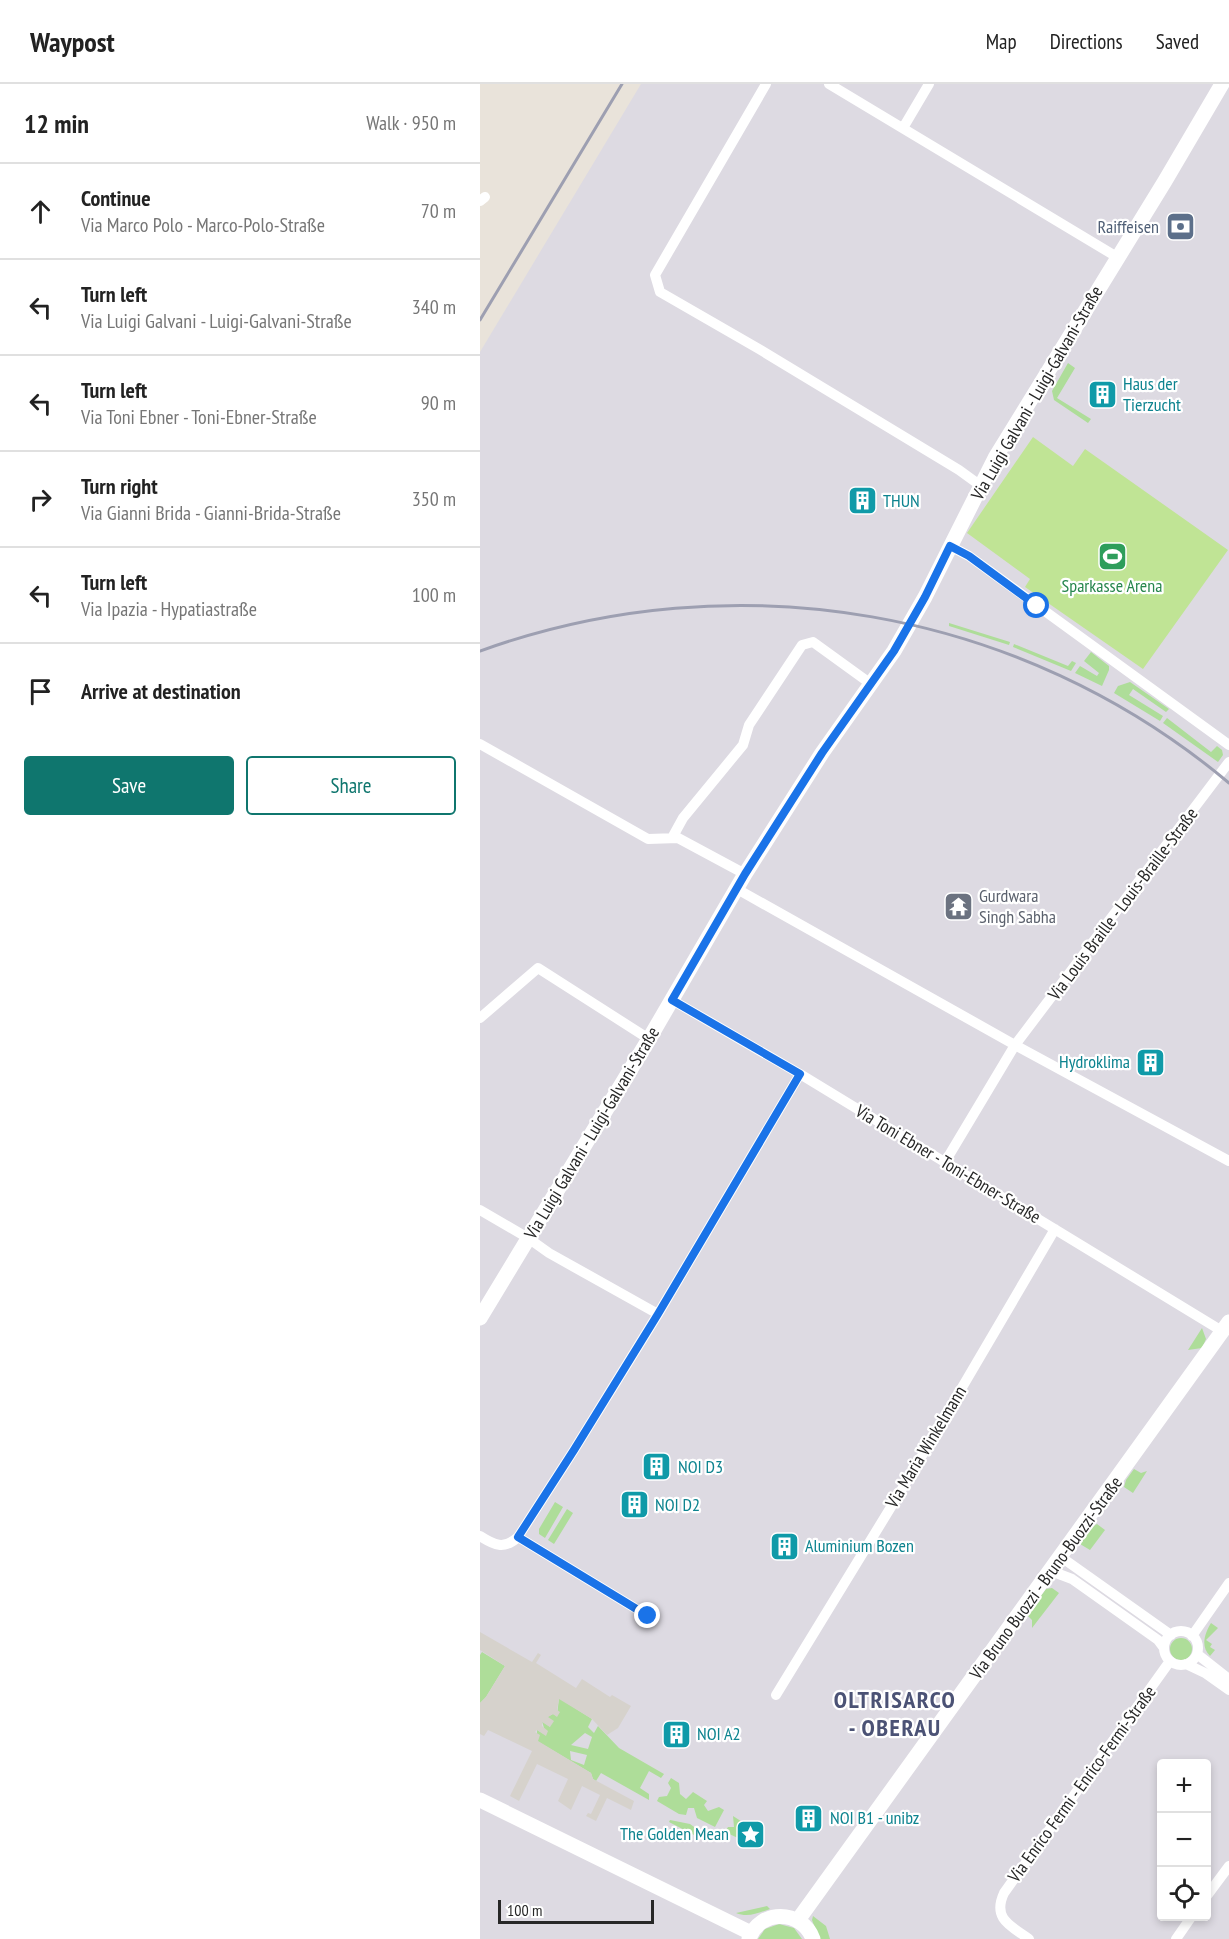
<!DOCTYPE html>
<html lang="en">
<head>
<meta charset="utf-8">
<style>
  :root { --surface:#fff; --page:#f6f6f6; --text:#222; --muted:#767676; --line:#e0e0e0; --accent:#0f766e }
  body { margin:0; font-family:"PT Sans Narrow",sans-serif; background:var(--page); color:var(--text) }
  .controls { position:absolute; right:18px; bottom:18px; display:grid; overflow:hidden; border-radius:6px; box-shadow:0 3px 9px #0003 }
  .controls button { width:54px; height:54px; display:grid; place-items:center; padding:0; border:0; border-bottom:2px solid var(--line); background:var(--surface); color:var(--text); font:30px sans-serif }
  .scale { position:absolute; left:18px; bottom:15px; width:156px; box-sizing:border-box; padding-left:6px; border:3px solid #272727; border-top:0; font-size:16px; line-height:21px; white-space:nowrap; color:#272727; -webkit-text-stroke:4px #fff; paint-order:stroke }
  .stop { position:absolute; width:18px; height:18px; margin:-14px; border:4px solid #1a73e8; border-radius:50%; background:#fff }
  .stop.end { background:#1a73e8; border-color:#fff; box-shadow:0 2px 6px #0008 }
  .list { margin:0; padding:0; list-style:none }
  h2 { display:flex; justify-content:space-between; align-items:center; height:78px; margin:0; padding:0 24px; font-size:26px }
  h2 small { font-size:20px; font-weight:400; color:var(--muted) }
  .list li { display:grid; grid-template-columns:39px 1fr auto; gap:18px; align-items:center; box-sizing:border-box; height:96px; padding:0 24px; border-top:2px solid var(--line) }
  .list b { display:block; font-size:22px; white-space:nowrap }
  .list p { margin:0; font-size:20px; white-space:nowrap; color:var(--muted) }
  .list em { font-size:20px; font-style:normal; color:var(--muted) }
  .actions { display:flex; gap:12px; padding:18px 24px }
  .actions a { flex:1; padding:14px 0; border:2px solid var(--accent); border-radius:6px; text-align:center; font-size:21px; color:var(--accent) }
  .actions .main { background:var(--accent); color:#fff }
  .icon { flex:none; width:33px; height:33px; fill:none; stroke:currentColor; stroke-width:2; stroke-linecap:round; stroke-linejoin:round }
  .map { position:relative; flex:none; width:749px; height:1855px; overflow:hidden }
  header { display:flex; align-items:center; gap:36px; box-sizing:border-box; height:84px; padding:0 30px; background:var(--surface); border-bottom:2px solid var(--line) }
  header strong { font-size:28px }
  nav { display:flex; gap:33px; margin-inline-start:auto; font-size:21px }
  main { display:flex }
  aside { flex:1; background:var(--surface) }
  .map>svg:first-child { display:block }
  .industrial { fill:#dddae2; fill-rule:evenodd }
  .green { fill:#aedd99; fill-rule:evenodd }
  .pitch { fill:#c0e495 }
  .plaza { fill:#d6d2cc }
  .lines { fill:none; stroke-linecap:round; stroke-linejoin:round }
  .street { stroke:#fff; stroke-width:10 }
  .secondary { stroke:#fff; stroke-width:15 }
  .rail { stroke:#9d9fb1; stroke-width:3 }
  .route { stroke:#1a73e8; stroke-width:8 }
  .labels { text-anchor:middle; stroke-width:4.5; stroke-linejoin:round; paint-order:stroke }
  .service-label { font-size:18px; fill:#4e5e75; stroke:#fff; text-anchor:end }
  .culture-label { font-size:18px; fill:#0d838f; stroke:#fff; text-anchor:start }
  .street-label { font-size:18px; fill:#272727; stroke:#fff }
  .leisure-label { font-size:18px; fill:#27864d; stroke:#fff }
  .worship-label { font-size:18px; fill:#5b616d; stroke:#fff; text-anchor:start }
  .district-label { font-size:24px; font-weight:bold; letter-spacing:1.5px; fill:#4b5275; stroke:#fff }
</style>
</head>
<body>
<header>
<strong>Waypost</strong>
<nav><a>Map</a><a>Directions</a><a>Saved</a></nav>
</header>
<main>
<aside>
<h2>12 min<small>Walk · 950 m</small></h2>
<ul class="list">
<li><svg class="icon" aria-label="ahead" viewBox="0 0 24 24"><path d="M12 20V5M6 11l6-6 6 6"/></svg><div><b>Continue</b><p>Via Marco Polo - Marco-Polo-Straße</p></div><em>70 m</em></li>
<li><svg class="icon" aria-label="left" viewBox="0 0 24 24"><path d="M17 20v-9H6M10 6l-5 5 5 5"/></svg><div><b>Turn left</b><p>Via Luigi Galvani - Luigi-Galvani-Straße</p></div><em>340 m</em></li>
<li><svg class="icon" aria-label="left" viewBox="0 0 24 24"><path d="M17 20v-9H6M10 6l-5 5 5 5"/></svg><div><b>Turn left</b><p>Via Toni Ebner - Toni-Ebner-Straße</p></div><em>90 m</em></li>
<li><svg class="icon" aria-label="right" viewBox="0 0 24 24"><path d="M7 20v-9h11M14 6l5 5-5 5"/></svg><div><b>Turn right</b><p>Via Gianni Brida - Gianni-Brida-Straße</p></div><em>350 m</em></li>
<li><svg class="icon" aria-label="left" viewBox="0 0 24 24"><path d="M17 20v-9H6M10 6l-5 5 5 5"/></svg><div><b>Turn left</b><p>Via Ipazia - Hypatiastraße</p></div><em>100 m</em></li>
<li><svg class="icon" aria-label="arrive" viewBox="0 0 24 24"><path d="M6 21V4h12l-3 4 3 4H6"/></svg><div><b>Arrive at destination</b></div></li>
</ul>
<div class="actions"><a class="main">Save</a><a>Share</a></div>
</aside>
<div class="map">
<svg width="749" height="1855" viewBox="0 0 749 1855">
  <rect width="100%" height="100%" fill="#e9e3da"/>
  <path class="industrial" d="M 161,0 L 749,0 L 749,1855 L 0,1855 L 0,268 ZM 682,1680 L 726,1680 L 726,1832 L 682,1832 Z"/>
  <path class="green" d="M 588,279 L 595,284 L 577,314 L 611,335 L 608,339 L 574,316 L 572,307 Z
    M 469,539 L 530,558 L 529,561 L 469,542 Z
    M 534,560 L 588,582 L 592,577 L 596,579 L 591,587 L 533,563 Z
    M 611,568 L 629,582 L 629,586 L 622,602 L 595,589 L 600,582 L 617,592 L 619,589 L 604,577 Z
    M 650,598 L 689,625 L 686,628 L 653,605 L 649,611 L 683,632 L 680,637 L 634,609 L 638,602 Z
    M 687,634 L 731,668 L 737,662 L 742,666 L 743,671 L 738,678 L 683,639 Z
    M 722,1244 L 726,1255 L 722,1264 L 708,1266 Z
    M 654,1385 L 661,1389 L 667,1387 L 653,1409 L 644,1403 L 646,1396 Z
    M 75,1418 L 83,1423 L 65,1454 L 59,1450 L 59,1445 Z
    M 87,1425 L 93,1429 L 74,1460 L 68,1456 Z
    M 617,1440 L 625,1446 L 610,1466 L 600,1460 L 612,1443 Z
    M 572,1504 L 579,1509 L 552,1544 L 552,1536 L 547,1531 L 566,1505 Z
    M 731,1539 L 738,1544 L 726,1556 L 732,1560 L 730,1563 L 735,1566 L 730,1572 C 720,1562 725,1549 731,1539 Z
    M690 1565a11 11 0 1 1 22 0a11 11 0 1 1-22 0Z
    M 2,1568 L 25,1582 L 6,1613 L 0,1619 L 0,1571 Z
    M 79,1614 L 112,1635 L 108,1643 L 114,1649 L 118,1642 L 139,1664 L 184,1690 L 181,1694 L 169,1687 L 160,1704 L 169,1710 L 169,1716 L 121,1689 L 116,1697 L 113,1695 L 111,1689 L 57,1657 L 57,1646 L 66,1651 L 62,1637 L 70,1643 L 67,1633 L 73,1630 L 77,1632 ZM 105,1649 L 112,1653 L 108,1665 L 91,1661 ZM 90,1667 L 107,1671 L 104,1681 L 91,1676 Z
    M 191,1694 L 199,1699 L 200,1710 L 206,1715 L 213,1708 L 227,1717 L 224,1721 L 228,1727 L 239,1723 L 244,1726 L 235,1743 L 217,1734 L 214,1724 L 208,1724 L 206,1731 L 199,1730 L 177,1717 L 179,1713 L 187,1712 L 191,1704 L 188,1699 Z
    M 253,1732 L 267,1741 L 259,1750 L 261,1753 L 260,1755 L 245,1748 L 248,1743 L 254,1743 Z
    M 190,1736 L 210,1740 L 217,1745 L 214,1751 L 189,1738 Z
    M 287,1822 L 290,1825 C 278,1829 268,1834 256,1829 Z
    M 333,1832 L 346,1842 L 350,1855 L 339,1855 L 332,1836 Z
    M 299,1840 L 314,1844 L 322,1855 L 278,1855 L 285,1845 Z"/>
  <path class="pitch" d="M 553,353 L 593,382 L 605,365 L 748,466 L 663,585 L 545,503 L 550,495 L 487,449 Z"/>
  <path class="plaza" d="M 0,1548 L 52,1578 L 58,1569 L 61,1571 L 56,1579 L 96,1604 L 102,1595 L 130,1613 L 132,1611 L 151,1622 L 138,1644 L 127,1651 L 112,1635 L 79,1615 L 77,1626 L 80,1628 L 77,1633 L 73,1630 L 68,1633 L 74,1637 L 70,1643 L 62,1638 L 62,1642 L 68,1647 L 66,1652 L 57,1646 L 55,1648 L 60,1651 L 58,1657 L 111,1689 L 113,1695 L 154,1717 L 151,1726 L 127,1714 L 116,1737 L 106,1732 L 108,1729 L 111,1730 L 120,1711 L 102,1702 L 91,1726 L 78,1717 L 88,1695 L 57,1680 L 39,1717 L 30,1712 L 52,1667 L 8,1646 L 4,1652 L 0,1650 L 0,1619 L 6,1613 L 25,1582 L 0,1566 Z"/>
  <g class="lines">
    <path class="street" d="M 286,0 L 175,191 L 180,208 L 279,265 L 479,386 L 501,402
      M 349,0 L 637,173
      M 423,44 L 449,0
      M 0,117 L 5,113
      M 470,462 L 489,472 L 749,661
      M 0,660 L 168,755 L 198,754 L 265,790
      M 192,754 L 203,734 L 263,661 L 269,641 L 322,561 L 333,558 L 391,600
      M 257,805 L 535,961 L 749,1077
      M 192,916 L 320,990 L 742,1247
      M 0,934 L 58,884 L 169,955
      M 465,1078 L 535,961 L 749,678
      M 0,1126 L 48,1154 L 69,1169 L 178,1230
      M 0,1452 C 14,1461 24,1466 38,1453 L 168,1532
      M 38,1453 L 94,1366 L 178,1230 L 320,990
      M 581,1473 L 691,1551
      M 571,1487 L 592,1495 L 678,1556 L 684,1564
      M684 1564a17 17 0 1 1 34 0a17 17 0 1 1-34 0Z
      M 712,1552 L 749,1499
      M 717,1570 L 749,1595
      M 706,1580 L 725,1589 L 749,1606
      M 296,1611 L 433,1387 L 575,1145
      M 726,1813 L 749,1782
      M 549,1855 C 531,1842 512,1835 524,1809 L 690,1577
      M 696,1855 L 712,1832"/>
    <path class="secondary" d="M 0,1234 L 169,955 L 265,790 L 342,669 L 414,567 L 445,513 L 515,374 L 685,97 L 742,0
      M 0,1716 L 271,1849
      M 318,1836 L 749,1238
      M 269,1855 C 279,1825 322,1825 333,1855"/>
    <path class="rail" d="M 0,236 L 142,0
      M 0,567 C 255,475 541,524 749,699"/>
  </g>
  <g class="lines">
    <path class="route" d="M 168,1532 L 38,1453 L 94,1366 L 178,1230 L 320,990 L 192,916 L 265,790 L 342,669 L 414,567 L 445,513 L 470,462 L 489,472 L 557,522"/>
  </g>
  <defs>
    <symbol id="bank-square" viewBox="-11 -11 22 22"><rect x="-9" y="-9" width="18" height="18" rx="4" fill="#5c6f8a" stroke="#fff"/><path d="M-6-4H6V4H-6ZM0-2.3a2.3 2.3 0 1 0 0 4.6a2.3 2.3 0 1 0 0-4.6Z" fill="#fff"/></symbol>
    <symbol id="building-square" viewBox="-11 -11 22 22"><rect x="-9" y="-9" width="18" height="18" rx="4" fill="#0f9aa8" stroke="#fff"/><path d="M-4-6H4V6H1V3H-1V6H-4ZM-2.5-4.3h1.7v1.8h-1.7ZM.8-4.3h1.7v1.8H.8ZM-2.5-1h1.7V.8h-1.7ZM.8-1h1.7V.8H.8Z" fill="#fff"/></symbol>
    <symbol id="stadium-square" viewBox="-11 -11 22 22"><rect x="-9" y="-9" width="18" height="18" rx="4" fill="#2e9e5b" stroke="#fff"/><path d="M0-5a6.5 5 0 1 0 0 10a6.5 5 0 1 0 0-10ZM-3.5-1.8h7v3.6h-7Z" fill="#fff"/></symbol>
    <symbol id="temple-square" viewBox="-11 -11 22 22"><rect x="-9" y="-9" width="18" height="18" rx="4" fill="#6b7280" stroke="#fff"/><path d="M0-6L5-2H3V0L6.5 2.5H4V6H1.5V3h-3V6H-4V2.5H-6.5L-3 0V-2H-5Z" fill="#fff"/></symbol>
    <symbol id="sight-square" viewBox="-11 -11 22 22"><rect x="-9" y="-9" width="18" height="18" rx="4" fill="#0f9aa8" stroke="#fff"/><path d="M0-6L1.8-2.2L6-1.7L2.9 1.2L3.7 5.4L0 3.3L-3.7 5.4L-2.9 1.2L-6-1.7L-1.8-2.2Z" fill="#fff"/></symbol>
  </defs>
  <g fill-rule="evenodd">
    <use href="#bank-square" x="684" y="126" width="33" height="33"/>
    <use href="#building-square" x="606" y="294" width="33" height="33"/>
    <use href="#building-square" x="366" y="400" width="33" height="33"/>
    <use href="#stadium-square" x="616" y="456" width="33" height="33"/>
    <use href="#temple-square" x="462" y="806" width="33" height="33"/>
    <use href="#building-square" x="654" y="962" width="33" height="33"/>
    <use href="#building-square" x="160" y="1366" width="33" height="33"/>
    <use href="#building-square" x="138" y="1404" width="33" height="33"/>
    <use href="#building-square" x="288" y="1446" width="33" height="33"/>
    <use href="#building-square" x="180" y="1634" width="33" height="33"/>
    <use href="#building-square" x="312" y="1718" width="33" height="33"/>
    <use href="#sight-square" x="254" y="1734" width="33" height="33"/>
  </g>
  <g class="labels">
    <g class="service-label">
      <text x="679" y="149">Raiffeisen</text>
    </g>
    <g class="culture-label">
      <text x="643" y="306">Haus der<tspan x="643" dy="21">Tierzucht</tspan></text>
      <text x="403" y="423">THUN</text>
      <text x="650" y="984" text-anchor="end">Hydroklima</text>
      <text x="198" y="1389">NOI D3</text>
      <text x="175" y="1427">NOI D2</text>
      <text x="325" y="1468">Aluminium Bozen</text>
      <text x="217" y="1656">NOI A2</text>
      <text x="350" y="1740">NOI B1 - unibz</text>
      <text x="249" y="1756" text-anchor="end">The Golden Mean</text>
    </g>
    <g class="street-label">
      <text transform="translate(557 309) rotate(-60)" y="6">Via Luigi Galvani - Luigi-Galvani-Straße</text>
      <text transform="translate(643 820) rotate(-53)" y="6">Via Louis Braille - Louis-Braille-Straße</text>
      <text transform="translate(112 1049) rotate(-59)" y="6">Via Luigi Galvani - Luigi-Galvani-Straße</text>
      <text transform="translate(468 1080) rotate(31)" y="6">Via Toni Ebner - Toni-Ebner-Straße</text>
      <text transform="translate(446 1363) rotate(-59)" y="6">Via Maria Winkelmann</text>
      <text transform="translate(566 1494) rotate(-54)" y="6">Via Bruno Buozzi - Bruno-Buozzi-Straße</text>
      <text transform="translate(602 1700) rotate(-54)" y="6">Via Enrico Fermi - Enrico-Fermi-Straße</text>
    </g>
    <g class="leisure-label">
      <text x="632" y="508">Sparkasse Arena</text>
    </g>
    <g class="worship-label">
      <text x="499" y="818">Gurdwara<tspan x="499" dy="21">Singh Sabha</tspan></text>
    </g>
    <g class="district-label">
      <text x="415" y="1624">OLTRISARCO<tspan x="415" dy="28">- OBERAU</tspan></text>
    </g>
  </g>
</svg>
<div class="controls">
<button>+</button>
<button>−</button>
<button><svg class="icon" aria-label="locate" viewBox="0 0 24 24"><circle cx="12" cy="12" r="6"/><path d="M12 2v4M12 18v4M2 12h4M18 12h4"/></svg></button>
</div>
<div class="scale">100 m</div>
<div class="stop" style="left:557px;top:522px"></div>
<div class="stop end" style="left:168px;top:1532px"></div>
</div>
</main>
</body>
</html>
